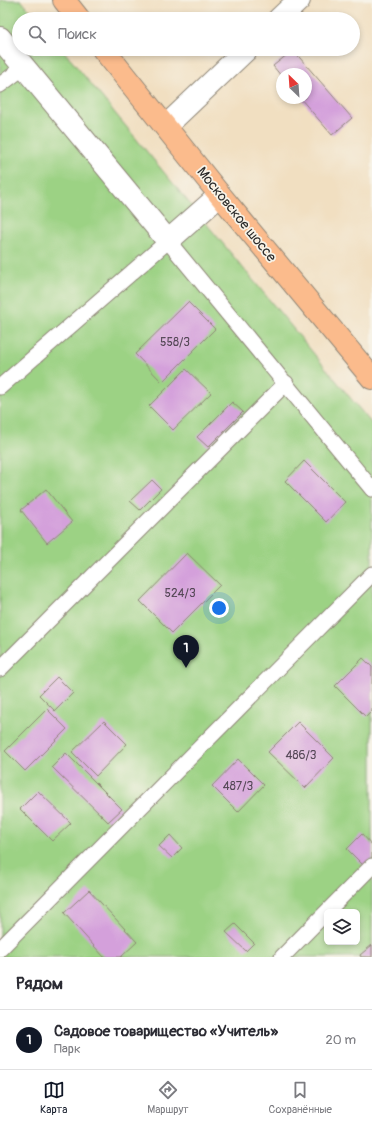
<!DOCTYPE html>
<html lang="ru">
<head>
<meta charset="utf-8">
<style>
  :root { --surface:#fff; --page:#f7f7f7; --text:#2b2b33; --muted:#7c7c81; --line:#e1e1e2; --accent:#111827 }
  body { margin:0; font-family:Pangolin,sans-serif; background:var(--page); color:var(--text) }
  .controls { position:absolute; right:12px; bottom:12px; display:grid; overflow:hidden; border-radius:6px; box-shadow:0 2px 6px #0003 }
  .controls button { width:36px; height:36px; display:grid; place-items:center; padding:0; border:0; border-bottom:1px solid var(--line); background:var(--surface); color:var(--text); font:20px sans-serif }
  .compass { position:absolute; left:276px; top:68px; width:36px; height:36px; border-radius:50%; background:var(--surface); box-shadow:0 2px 6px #0003; rotate:335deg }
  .you { position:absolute; left:219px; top:608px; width:14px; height:14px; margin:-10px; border:3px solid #fff; border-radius:50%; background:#1a73e8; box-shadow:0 0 0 6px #1a73e833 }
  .badge { display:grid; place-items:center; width:26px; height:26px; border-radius:50%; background:var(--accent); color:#fff; font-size:13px; font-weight:700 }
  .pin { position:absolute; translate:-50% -33px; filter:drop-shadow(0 1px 2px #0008) }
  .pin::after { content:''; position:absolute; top:21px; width:14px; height:12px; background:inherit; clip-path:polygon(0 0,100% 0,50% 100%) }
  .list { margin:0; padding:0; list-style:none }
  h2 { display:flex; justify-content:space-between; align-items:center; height:52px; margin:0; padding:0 16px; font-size:17px }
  h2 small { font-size:13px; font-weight:400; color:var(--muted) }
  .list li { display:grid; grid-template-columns:26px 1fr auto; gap:12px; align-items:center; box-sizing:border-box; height:60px; padding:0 16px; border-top:1px solid var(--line) }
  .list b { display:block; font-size:15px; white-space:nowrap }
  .list p { margin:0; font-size:13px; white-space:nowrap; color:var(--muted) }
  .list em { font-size:13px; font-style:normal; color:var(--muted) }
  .icon { flex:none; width:22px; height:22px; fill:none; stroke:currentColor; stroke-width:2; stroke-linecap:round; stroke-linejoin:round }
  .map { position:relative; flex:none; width:372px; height:957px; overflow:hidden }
  .search { position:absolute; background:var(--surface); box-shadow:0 2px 6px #0003; left:12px; right:12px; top:12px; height:44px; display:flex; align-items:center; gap:10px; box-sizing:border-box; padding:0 14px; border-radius:22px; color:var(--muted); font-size:15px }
  .sheet { height:112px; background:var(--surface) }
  nav { display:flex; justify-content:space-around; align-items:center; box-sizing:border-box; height:56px; border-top:1px solid var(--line); background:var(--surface); font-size:11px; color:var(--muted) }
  nav a { display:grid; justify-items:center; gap:2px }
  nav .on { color:var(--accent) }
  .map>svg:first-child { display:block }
  .green { fill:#9cd284; stroke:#647e58; fill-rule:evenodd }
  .building { fill:#d4a0db }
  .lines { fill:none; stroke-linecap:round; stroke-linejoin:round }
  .lane-casing { stroke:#8e8576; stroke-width:17 }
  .street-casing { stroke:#8e8576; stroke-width:24 }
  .highway-casing { stroke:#8e8576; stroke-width:24 }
  .lane { stroke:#fff; stroke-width:15 }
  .street { stroke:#fff; stroke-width:22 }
  .highway { stroke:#fbbb8c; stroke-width:22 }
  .labels { text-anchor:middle; stroke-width:3.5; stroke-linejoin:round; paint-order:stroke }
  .number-label { font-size:12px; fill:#554857 }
  .street-label { font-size:14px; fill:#2b2b2b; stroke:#f7f3e8 }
</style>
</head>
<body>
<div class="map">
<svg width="372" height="957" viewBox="0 0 372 957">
  <rect width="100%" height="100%" fill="#f7f3e8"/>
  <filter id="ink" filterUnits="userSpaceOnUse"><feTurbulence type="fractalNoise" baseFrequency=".025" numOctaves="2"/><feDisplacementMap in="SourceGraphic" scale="8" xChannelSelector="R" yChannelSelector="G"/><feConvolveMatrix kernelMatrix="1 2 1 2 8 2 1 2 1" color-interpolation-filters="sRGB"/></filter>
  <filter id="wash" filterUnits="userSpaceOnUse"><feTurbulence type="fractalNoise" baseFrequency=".012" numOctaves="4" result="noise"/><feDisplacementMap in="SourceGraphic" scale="16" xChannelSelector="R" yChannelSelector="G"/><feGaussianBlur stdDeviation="0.9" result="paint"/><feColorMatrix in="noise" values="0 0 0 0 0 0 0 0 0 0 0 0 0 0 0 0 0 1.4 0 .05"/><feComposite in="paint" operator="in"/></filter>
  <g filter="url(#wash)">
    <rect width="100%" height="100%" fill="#f1dfc1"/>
    <path class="green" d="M 0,0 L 21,0 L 37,19 L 19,19 L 19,49 L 62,49 L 372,424 L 372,957 L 0,957 ZM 327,912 L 357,912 L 357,942 L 327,942 Z"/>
    <g id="blocks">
      <path class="building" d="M 293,50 L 352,118 L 332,135 L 300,98 L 306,98 L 306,74 L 282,74 L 282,77 L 273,66 Z
        M 188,302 L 215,329 L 162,382 L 135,354 Z
        M 186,369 L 211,393 L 173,430 L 149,406 Z
        M 232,402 L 243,412 L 208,447 L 197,437 Z
        M 304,461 L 345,502 L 326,522 L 285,481 Z
        M 152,480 L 161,489 L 140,510 L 130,501 Z
        M 46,489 L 72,522 L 47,543 L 21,510 Z
        M 187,553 L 220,585 L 172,633 L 140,601 Z
        M 363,658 L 372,667 L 372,711 L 366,717 L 335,686 Z
        M 57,677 L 73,693 L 55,711 L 39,695 Z
        M 47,709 L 67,729 L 25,771 L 5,751 Z
        M 104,721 L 127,744 L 96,776 L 72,752 Z
        M 298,722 L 334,758 L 305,788 L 268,752 Z
        M 66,753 L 122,809 L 108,822 L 52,767 Z
        M 238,759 L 264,785 L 238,812 L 212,786 Z
        M 38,791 L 71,823 L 52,841 L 20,809 Z
        M 362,834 L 372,845 L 372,858 L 364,866 L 347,849 Z
        M 170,835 L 182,848 L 172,858 L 159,846 Z
        M 89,890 L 137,942 L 121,957 L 104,957 L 64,913 Z
        M 235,924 L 254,943 L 246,951 L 226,932 Z
        M 372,945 L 372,957 L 361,957 L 360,955 Z"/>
    </g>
  </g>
  <g filter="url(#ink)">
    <use href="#blocks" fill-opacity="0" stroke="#8e8576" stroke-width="1"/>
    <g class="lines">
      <defs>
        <path id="lane" d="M 0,85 L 24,67
          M 0,387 L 168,241 L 372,489
          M 0,669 L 286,383
          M 0,949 L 372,574
          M 282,957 L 372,866"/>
        <path id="street" d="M 279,19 L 299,0
          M 0,38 L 168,241 L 220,195
          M 166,126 L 247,49"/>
        <path id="highway" d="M 64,0 L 79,19
          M 103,49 L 220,195 L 372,378"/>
      </defs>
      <use href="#lane" class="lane-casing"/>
      <use href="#street" class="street-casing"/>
      <use href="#highway" class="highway-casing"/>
      <use href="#lane" class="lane"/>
      <use href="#street" class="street"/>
      <use href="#highway" class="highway"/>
    </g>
  </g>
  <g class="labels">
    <g class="number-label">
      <text x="175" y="346">558/3</text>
      <text x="180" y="597">524/3</text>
      <text x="301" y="759">486/3</text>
      <text x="238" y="790">487/3</text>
    </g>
    <g class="street-label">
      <text transform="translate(237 214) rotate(51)" y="5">Московское шоссе</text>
    </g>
  </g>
</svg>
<div class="controls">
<button><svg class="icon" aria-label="layers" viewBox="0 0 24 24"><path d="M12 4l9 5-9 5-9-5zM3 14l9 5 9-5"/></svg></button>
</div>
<svg class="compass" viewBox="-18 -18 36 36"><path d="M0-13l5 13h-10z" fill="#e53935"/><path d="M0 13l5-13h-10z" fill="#7c7c81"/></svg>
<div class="you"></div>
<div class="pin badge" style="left:186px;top:668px">1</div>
<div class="search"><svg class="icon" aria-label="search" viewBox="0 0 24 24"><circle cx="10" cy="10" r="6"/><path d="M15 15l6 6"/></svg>Поиск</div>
</div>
<section class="sheet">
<h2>Рядом<small></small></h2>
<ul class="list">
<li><span class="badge">1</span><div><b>Садовое товарищество «Учитель»</b><p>Парк</p></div><em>20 m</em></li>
</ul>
</section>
<nav>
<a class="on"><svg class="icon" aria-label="map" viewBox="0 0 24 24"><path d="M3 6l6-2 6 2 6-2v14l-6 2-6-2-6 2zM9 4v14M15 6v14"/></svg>Карта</a>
<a><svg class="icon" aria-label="directions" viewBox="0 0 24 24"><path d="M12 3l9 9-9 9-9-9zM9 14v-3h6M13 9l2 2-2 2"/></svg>Маршрут</a>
<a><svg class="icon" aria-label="saved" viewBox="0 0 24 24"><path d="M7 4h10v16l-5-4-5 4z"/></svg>Сохранённые</a>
</nav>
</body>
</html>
